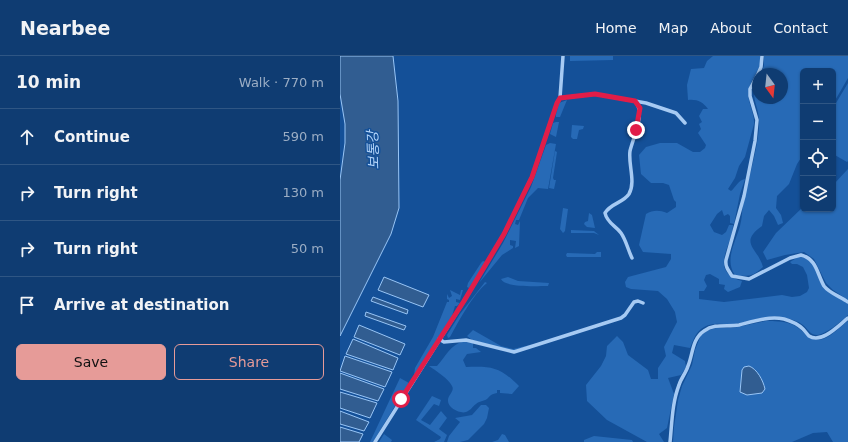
<!DOCTYPE html>
<html lang="en">
<head>
<meta charset="utf-8">
<style>
  :root { --surface:#0f3c72; --page:#1d477a; --text:#f1f3f6; --muted:#9badc4; --line:#2f5684; --accent:#e69b98 }
  body { margin:0; font-family:"DejaVu Sans","Noto Sans KR",sans-serif; background:var(--page); color:var(--text) }
  .controls { position:absolute; right:12px; top:12px; display:grid; overflow:hidden; border-radius:6px; box-shadow:0 1px 3px #0004 }
  .controls button { width:36px; height:36px; display:grid; place-items:center; padding:0; border:0; border-bottom:1px solid var(--line); background:var(--surface); color:var(--text); font:20px sans-serif }
  .compass { position:absolute; left:412px; top:12px; width:36px; height:36px; border-radius:50%; background:var(--surface); box-shadow:0 1px 3px #0004; rotate:165deg }
  .stop { position:absolute; width:12px; height:12px; margin:-9px; border:3px solid #e11d48; border-radius:50%; background:#fff }
  .stop.end { background:#e11d48; border-color:#fff; box-shadow:0 1px 4px #0008 }
  .list { margin:0; padding:0; list-style:none }
  h2 { display:flex; justify-content:space-between; align-items:center; height:52px; margin:0; padding:0 16px; font-size:17px }
  h2 small { font-size:13px; font-weight:400; color:var(--muted) }
  .list li { display:grid; grid-template-columns:26px 1fr auto; gap:12px; align-items:center; box-sizing:border-box; height:56px; padding:0 16px; border-top:1px solid var(--line) }
  .list b { display:block; font-size:15px; white-space:nowrap }
  .list em { font-size:13px; font-style:normal; color:var(--muted) }
  .actions { display:flex; gap:8px; padding:12px 16px }
  .actions a { flex:1; padding:9px 0; border:1px solid var(--accent); border-radius:6px; text-align:center; font-size:14px; color:var(--accent) }
  .actions .main { background:var(--accent); color:#111 }
  .icon { flex:none; width:22px; height:22px; fill:none; stroke:currentColor; stroke-width:2; stroke-linecap:round; stroke-linejoin:round }
  .map { position:relative; flex:none; width:508px; height:386px; overflow:hidden }
  header { display:flex; align-items:center; gap:24px; box-sizing:border-box; height:56px; padding:0 20px; background:var(--surface); border-bottom:1px solid var(--line) }
  header strong { font-size:19px }
  nav { display:flex; gap:22px; margin-inline-start:auto; font-size:14px }
  main { display:flex }
  aside { flex:1; background:var(--surface) }
  .map>svg:first-child { display:block }
  .green { fill:#276ab6 }
  .water { fill:#315d91; stroke:#98c5f6 }
  .lines { fill:none; stroke-linecap:round; stroke-linejoin:round }
  .minor { stroke:#a6caf3; stroke-width:3.5 }
  .route { stroke:#e11d48; stroke-width:5 }
  .labels { text-anchor:middle; stroke-width:3; stroke-linejoin:round; paint-order:stroke }
  .water-label { font-size:14px; font-style:italic; fill:#b3d4f9; stroke:#145098 }
</style>
</head>
<body>
<header>
<strong>Nearbee</strong>
<nav><a>Home</a><a>Map</a><a>About</a><a>Contact</a></nav>
</header>
<main>
<aside>
<h2>10 min<small>Walk · 770 m</small></h2>
<ul class="list">
<li><svg class="icon" aria-label="ahead" viewBox="0 0 24 24"><path d="M12 20V5M6 11l6-6 6 6"/></svg><div><b>Continue</b></div><em>590 m</em></li>
<li><svg class="icon" aria-label="right" viewBox="0 0 24 24"><path d="M7 20v-9h11M14 6l5 5-5 5"/></svg><div><b>Turn right</b></div><em>130 m</em></li>
<li><svg class="icon" aria-label="right" viewBox="0 0 24 24"><path d="M7 20v-9h11M14 6l5 5-5 5"/></svg><div><b>Turn right</b></div><em>50 m</em></li>
<li><svg class="icon" aria-label="arrive" viewBox="0 0 24 24"><path d="M6 21V4h12l-3 4 3 4H6"/></svg><div><b>Arrive at destination</b></div></li>
</ul>
<div class="actions"><a class="main">Save</a><a>Share</a></div>
</aside>
<div class="map">
<svg width="508" height="386" viewBox="0 0 508 386">
  <rect width="100%" height="100%" fill="#145098"/>
  <path class="green" d="M 230,0 L 273,0 L 273,4 L 230,5 Z
    M 373,0 L 420,0 C 423,12 411,22 409,33 C 406,45 415,56 414,68 L 405,101 L 399,110 L 395,122 L 388,133 L 391,135 C 396,131 398,124 405,123 L 400,138 L 394,168 L 390,167 L 390,160 L 388,158 L 384,160 L 382,154 L 377,158 L 370,169 L 374,176 L 382,179 L 386,176 L 389,169 L 393,169 C 392,191 368,215 402,225 L 400,231 L 388,236 L 384,233 L 385,229 L 379,228 L 379,223 L 370,218 L 366,219 L 364,224 L 367,230 L 364,235 L 359,235 L 359,243 L 384,246 L 442,239 L 452,241 L 460,240 L 467,236 L 469,232 L 467,219 L 463,211 L 457,208 L 452,208 L 450,206 L 458,201 L 465,201 L 474,209 L 483,230 L 508,248 L 508,259 C 503,264 485,279 477,279 C 470,279 468,273 463,269 C 458,265 451,263 446,262 C 427,257 412,266 394,268 C 382,269 373,265 361,273 C 355,278 353,285 350,292 L 334,289 L 332,297 L 345,305 L 346,311 L 341,319 L 328,322 L 334,338 L 327,372 L 319,378 L 324,386 L 307,386 L 267,364 L 247,345 L 246,329 L 261,310 L 266,300 L 267,290 L 277,280 L 283,286 L 288,299 L 308,314 L 311,323 L 318,323 L 318,312 L 326,300 L 324,291 L 337,266 L 335,256 L 327,243 L 318,235 L 291,233 L 286,231 L 285,226 L 288,221 L 326,211 L 331,203 L 331,198 L 303,196 L 299,189 L 306,158 C 313,154 319,154 327,157 L 336,151 L 336,146 L 334,144 L 329,129 L 323,127 L 311,127 L 301,118 L 299,99 L 306,91 L 320,87 L 337,87 L 353,96 L 360,96 L 365,92 L 366,89 L 358,77 L 361,73 L 359,68 L 362,66 L 359,60 L 363,53 L 368,53 C 363,46 357,43 348,44 L 347,29 L 351,13 L 364,12 L 367,5 Z
    M 424,0 L 508,0 L 508,22 L 493,48 L 493,15 L 463,15 L 463,99 L 457,108 L 449,128 L 437,140 L 436,152 L 441,159 L 443,167 L 438,169 L 434,160 L 429,154 L 424,160 L 422,170 C 398,187 418,192 423,211 C 413,220 409,221 395,219 C 384,204 396,185 400,170 C 402,163 402,155 403,148 C 405,137 408,126 411,115 C 414,102 420,78 419,64 C 418,46 409,42 418,23 L 418,42 L 442,42 L 442,18 L 420,18 L 424,10 Z
    M 508,27 L 508,105 L 507,106 L 493,98 L 493,52 Z
    M 227,44 L 220,61 L 216,61 L 216,58 L 219,47 Z
    M 216,66 L 219,66 L 216,81 L 210,78 L 213,67 Z
    M 232,69 L 244,70 L 243,73 L 239,74 L 237,83 L 233,83 L 231,81 Z
    M 210,87 L 216,88 L 208,133 L 198,132 L 188,142 L 179,164 L 176,164 L 175,168 L 178,169 L 180,165 L 179,190 L 175,192 L 176,185 L 170,184 L 170,189 L 173,190 L 173,192 L 162,199 L 139,227 L 163,187 L 191,131 L 206,89 Z
    M 215,95 L 217,96 L 213,122 L 214,124 L 216,124 L 214,133 L 209,132 Z
    M 508,113 L 508,244 L 493,234 L 486,227 L 474,203 L 464,196 L 445,199 L 427,204 L 423,196 L 436,177 L 463,151 L 463,153 L 493,153 L 493,129 Z
    M 223,152 L 228,153 L 225,175 L 223,177 L 220,173 Z
    M 249,157 L 252,159 L 255,172 L 247,171 L 244,168 L 245,166 L 248,165 Z
    M 231,174 L 254,175 L 259,179 L 254,177 L 231,177 Z
    M 257,196 L 261,196 L 261,201 L 227,201 L 226,199 L 227,197 L 255,198 Z
    M 143,205 L 146,206 L 129,232 L 127,231 L 128,227 L 141,207 Z
    M 168,221 L 178,225 L 209,227 L 208,230 C 197,230 165,232 161,223 Z
    M 145,226 L 147,227 C 133,238 119,265 110,281 L 108,282 L 107,279 L 120,258 Z
    M 110,234 L 120,239 L 121,234 L 123,234 L 120,244 L 116,243 L 116,246 L 120,247 L 117,250 L 115,250 L 112,260 L 74,320 L 75,312 L 93,281 L 107,246 L 109,246 L 109,244 L 107,243 L 107,238 L 109,242 L 112,240 Z
    M 426,265 C 434,265 443,265 451,268 C 463,272 469,287 483,283 C 492,280 501,270 508,265 L 508,386 L 493,386 L 487,376 L 473,377 L 452,386 L 333,386 L 334,371 L 338,344 L 342,330 L 352,309 L 355,294 L 361,279 L 369,274 L 376,272 L 392,272 Z
    M 133,274 L 161,290 L 173,293 L 194,288 L 173,295 L 132,284 L 127,280 Z
    M 124,285 L 133,287 L 133,292 L 136,292 L 141,296 L 127,298 L 123,304 L 126,311 C 152,310 160,311 179,330 L 172,338 L 160,337 L 160,334 L 157,334 L 157,337 C 151,338 150,340 147,343 C 144,345 139,345 136,348 C 132,351 131,354 126,356 C 120,358 107,352 108,344 C 108,339 115,335 112,330 C 108,322 96,315 89,310 L 97,310 C 106,300 110,289 124,285 Z
    M 60,322 L 69,327 L 33,386 L 30,386 Z
    M 92,340 L 101,344 L 99,350 L 94,348 L 81,364 L 90,369 L 101,355 L 107,362 L 99,373 L 107,379 L 104,386 L 94,386 L 100,383 L 101,381 L 76,364 Z
    M 141,349 L 146,349 L 149,352 L 147,362 L 144,368 L 128,384 L 120,386 L 107,386 L 109,380 L 120,366 L 115,362 L 132,359 Z
    M 44,378 L 52,384 L 51,386 L 39,386 Z
    M 162,378 L 165,379 L 169,386 L 152,386 L 158,384 Z
    M 254,380 L 292,384 L 293,386 L 244,386 L 244,384 Z"/>
  <path class="water" d="M 0,0 L 53,0 L 58,45 L 59,152 L 51,178 L 0,280 L 0,124 L 5,87 L 5,68 L 0,38 Z
    M 44,221 L 89,239 L 83,251 L 38,234 Z
    M 33,241 L 68,254 L 67,258 L 31,245 Z
    M 26,256 L 66,270 L 64,274 L 25,260 Z
    M 19,269 L 65,288 L 60,299 L 14,281 Z
    M 13,283 L 58,302 L 53,314 L 6,298 Z
    M 5,300 L 52,316 L 45,331 L 0,315 Z
    M 409,310 C 417,313 423,324 425,333 L 422,337 L 407,339 L 400,336 L 402,314 L 404,311 Z
    M 0,317 L 44,333 L 38,345 L 0,333 Z
    M 0,336 L 37,347 L 30,362 L 0,352 Z
    M 0,355 L 29,366 L 24,375 L 0,368 Z
    M 0,371 L 23,378 L 19,386 L 0,386 Z"/>
  <g class="lines">
    <path class="minor" d="M 418,18 L 410,33 L 410,40 L 417,64 L 415,85 L 404,140 L 386,204 C 385,210 388,214 392,220 L 409,223 L 450,202 L 461,199 C 477,203 477,218 484,230 C 489,237 501,241 508,246
      M 418,18 L 421,11 L 422,0
      M 220,42 L 255,38 L 306,47 L 336,57 L 345,67
      M 292,202 C 288,194 286,184 281,177 C 276,170 267,167 265,157 C 271,147 283,147 289,138 C 296,126 288,108 290,95 C 293,82 306,56 295,45
      M 99,283 L 104,286 L 126,284 L 174,296 L 281,262 L 285,259 L 294,246 L 298,245 L 303,247
      M 35,386 L 124,245 L 164,178 L 192,121 L 217,47 L 220,42 L 223,0
      M 330,386 C 332,367 332,347 339,329 C 341,322 346,317 348,310 C 353,298 352,283 364,275 C 375,267 387,271 399,269 C 414,265 429,260 444,263 C 451,265 458,268 463,273 C 465,275 467,278 469,280 C 482,288 499,269 508,262"/>
  </g>
  <g class="lines">
    <path class="route" d="M 61,343 L 124,245 L 164,178 L 192,121 L 217,47 L 220,42 L 255,38 L 295,45 L 300,52 L 296,74"/>
  </g>
  <g class="labels">
    <g class="water-label">
      <text transform="translate(33 94) rotate(-92)" y="5">보통강</text>
    </g>
  </g>
</svg>
<div class="controls">
<button>+</button>
<button>−</button>
<button><svg class="icon" aria-label="locate" viewBox="0 0 24 24"><circle cx="12" cy="12" r="6"/><path d="M12 2v4M12 18v4M2 12h4M18 12h4"/></svg></button>
<button><svg class="icon" aria-label="layers" viewBox="0 0 24 24"><path d="M12 4l9 5-9 5-9-5zM3 14l9 5 9-5"/></svg></button>
</div>
<svg class="compass" viewBox="-18 -18 36 36"><path d="M0-13l5 13h-10z" fill="#e53935"/><path d="M0 13l5-13h-10z" fill="#9badc4"/></svg>
<div class="stop" style="left:61px;top:343px"></div>
<div class="stop end" style="left:296px;top:74px"></div>
</div>
</main>
</body>
</html>
